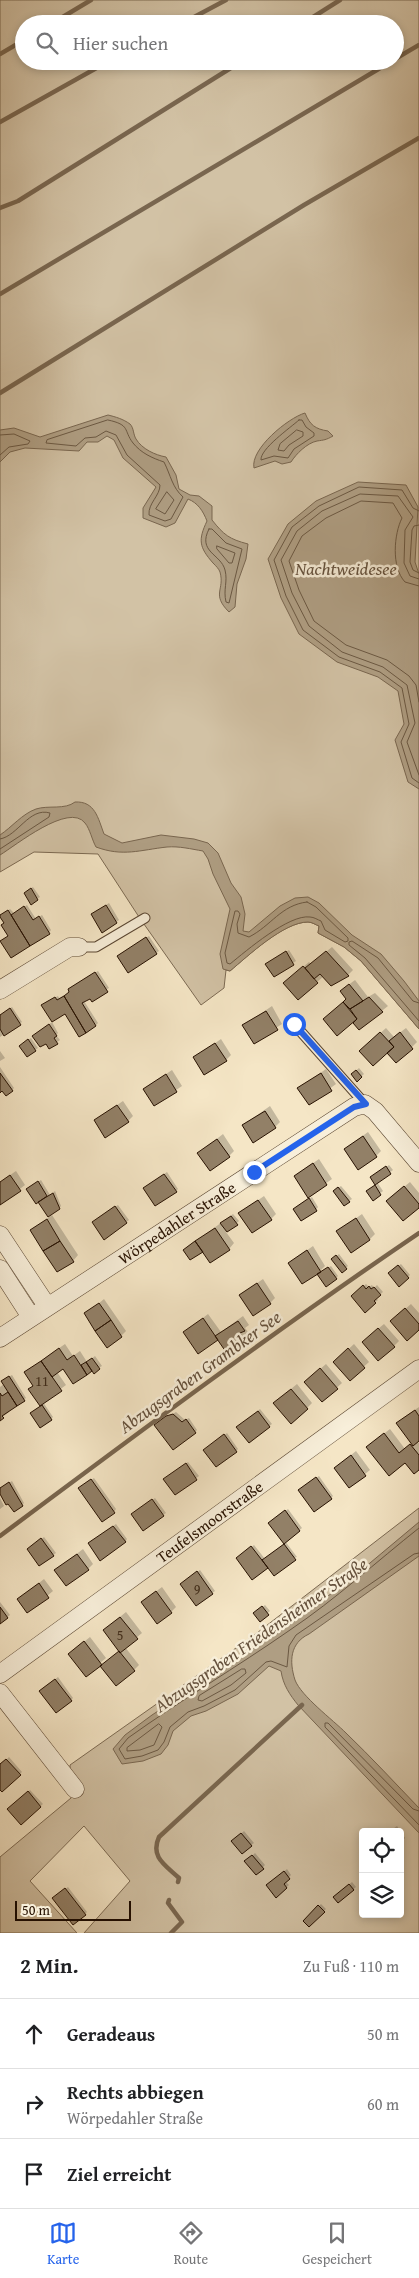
<!DOCTYPE html>
<html lang="de">
<head>
<meta charset="utf-8">
<style>
  :root { --surface:#fff; --page:#f2f2f2; --text:#202124; --muted:#757577; --line:#e0e0e0; --accent:#2563eb }
  body { margin:0; font-family:"Gentium Book Plus",serif; background:var(--page); color:var(--text) }
  .controls { position:absolute; right:15px; bottom:15px; display:grid; overflow:hidden; border-radius:5px; box-shadow:0 2px 8px #0003 }
  .controls button { width:45px; height:45px; display:grid; place-items:center; padding:0; border:0; border-bottom:1px solid var(--line); background:var(--surface); color:var(--text); font:25px sans-serif }
  .scale { position:absolute; left:15px; bottom:12px; width:116px; box-sizing:border-box; padding-left:5px; border:2px solid #271101; border-top:0; font-size:14px; line-height:18px; white-space:nowrap; color:#271101; -webkit-text-stroke:4px #f8efda; paint-order:stroke }
  .stop { position:absolute; width:15px; height:15px; margin:-11px; border:4px solid #2563eb; border-radius:50%; background:#fff }
  .stop.end { background:#2563eb; border-color:#fff; box-shadow:0 1px 5px #0008 }
  .list { margin:0; padding:0; list-style:none }
  h2 { display:flex; justify-content:space-between; align-items:center; height:65px; margin:0; padding:0 20px; font-size:21px }
  h2 small { font-size:16px; font-weight:400; color:var(--muted) }
  .list li { display:grid; grid-template-columns:32px 1fr auto; gap:15px; align-items:center; box-sizing:border-box; height:70px; padding:0 20px; border-top:1px solid var(--line) }
  .list b { display:block; font-size:19px; white-space:nowrap }
  .list p { margin:0; font-size:16px; white-space:nowrap; color:var(--muted) }
  .list em { font-size:16px; font-style:normal; color:var(--muted) }
  .icon { flex:none; width:28px; height:28px; fill:none; stroke:currentColor; stroke-width:2; stroke-linecap:round; stroke-linejoin:round }
  .map { position:relative; flex:none; width:419px; height:1933px; overflow:hidden }
  .search { position:absolute; background:var(--surface); box-shadow:0 2px 8px #0003; left:15px; right:15px; top:15px; height:55px; display:flex; align-items:center; gap:12px; box-sizing:border-box; padding:0 18px; border-radius:28px; color:var(--muted); font-size:19px }
  .sheet { height:275px; background:var(--surface) }
  nav { display:flex; justify-content:space-around; align-items:center; box-sizing:border-box; height:70px; border-top:1px solid var(--line); background:var(--surface); font-size:14px; color:var(--muted) }
  nav a { display:grid; justify-items:center; gap:2px }
  nav .on { color:var(--accent) }
  .map>svg:first-child { display:block }
  .green { fill:#d2c2a5; stroke:#7c6a53; fill-rule:evenodd }
  .water { fill:#af9e83; stroke:#79664f }
  .shadow { fill:#0003 }
  .lines { fill:none; stroke-linecap:round; stroke-linejoin:round }
  .shore { stroke:#6b5842; stroke-width:1 }
  .stream { stroke:#79664f; stroke-width:4.5 }
  .building { fill:#928067; stroke:#271101 }
  .service-casing { stroke:#5a4632; stroke-width:11 }
  .minor-casing { stroke:#5a4632; stroke-width:19 }
  .service { stroke:#f8efda; stroke-width:9 }
  .minor { stroke:#f8efda; stroke-width:18 }
  .route { stroke:#2563eb; stroke-width:6 }
  .labels { text-anchor:middle; stroke-width:5; stroke-linejoin:round; paint-order:stroke }
  .number-label { font-size:14px; fill:#422d1a }
  .street-label { font-size:16px; fill:#271101; stroke:#f8efda }
  .water-label { font-size:18px; font-style:italic; fill:#64503c; stroke:#f8efda }
</style>
</head>
<body>
<div class="map">
<svg width="419" height="1933" viewBox="0 0 419 1933">
  <rect width="100%" height="100%" fill="#f5e6c6"/>
  <filter id="stains"><feTurbulence type="fractalNoise" baseFrequency=".004" numOctaves="4"/><feColorMatrix values="0 0 0 0 .2 0 0 0 0 .09 0 0 0 0 .02 0 0 0 .5 -.17"/></filter>
  <radialGradient id="worn" r=".72"><stop offset=".6" stop-color="#630" stop-opacity="0"/><stop offset="1" stop-color="#630" stop-opacity=".3"/></radialGradient>
  <path class="green" d="M 0,0 L 419,0 L 419,1029 L 361,961 L 344,947 L 318,933 L 319,926 C 316,925 312,922 308,922 C 283,922 248,956 230,971 L 226,970 L 224,988 L 201,1005 L 139,917 L 98,854 L 34,852 L 0,872 ZM 24,24 L 395,24 L 395,61 L 24,61 Z
    M 419,1508 L 419,1933 L 84,1933 L 130,1881 L 84,1826 L 30,1881 L 77,1933 L 0,1933 L 0,1857 L 71,1798 L 70,1765 L 253,1636 ZM 363,1832 L 400,1832 L 400,1914 L 363,1914 Z"/>
  <path class="water" d="M 305,413 C 310,425 315,429 328,431 L 333,436 C 326,440 324,440 317,441 C 307,443 296,454 291,462 L 282,464 L 275,461 L 254,468 C 250,449 288,418 305,413 Z
    M 108,415 C 116,417 123,419 130,424 C 134,428 133,434 136,439 C 142,449 155,455 166,457 L 176,475 L 179,489 L 190,495 L 199,496 L 212,506 L 212,520 C 224,535 229,539 248,544 L 246,559 L 237,584 L 235,607 L 229,612 C 211,594 225,590 220,572 C 219,569 216,566 213,563 C 199,547 198,540 207,521 C 203,511 198,503 188,499 L 175,523 L 166,527 L 143,518 L 143,508 L 156,487 L 123,458 L 114,440 L 107,436 L 98,442 L 87,442 L 79,451 L 25,448 L 10,452 L 0,462 L 0,430 L 14,428 L 40,437 Z
    M 358,482 L 406,485 L 418,507 L 415,562 L 419,574 L 419,789 L 408,782 L 395,740 L 404,724 L 398,691 L 378,677 L 337,662 L 299,634 L 281,598 L 268,559 L 288,524 L 316,501 Z
    M 75,802 C 95,801 98,818 104,834 L 122,843 L 161,835 L 194,839 L 208,843 L 218,853 L 231,883 L 241,897 L 245,914 L 243,931 L 249,932 L 280,906 L 295,898 L 308,897 L 319,903 L 352,935 L 381,954 L 404,981 L 419,1001 L 419,1029 L 361,961 L 344,947 L 318,933 L 319,926 C 316,925 312,922 308,922 C 284,922 248,956 230,971 L 223,969 L 220,954 L 230,909 L 213,874 L 208,859 L 203,851 C 191,849 179,846 167,847 C 140,850 123,857 96,847 C 92,840 90,829 85,823 C 69,802 15,846 0,855 L 0,835 C 12,827 22,814 36,809 C 48,805 65,810 75,802 Z
    M 419,1522 L 419,1556 L 309,1634 C 290,1643 289,1661 295,1680 C 301,1696 333,1720 346,1733 C 371,1757 395,1783 419,1808 L 419,1833 L 298,1705 C 290,1695 283,1685 281,1671 L 269,1666 L 238,1694 L 206,1711 L 191,1716 L 173,1731 L 168,1745 L 161,1754 L 143,1761 L 122,1764 L 113,1749 L 125,1735 L 152,1715 L 288,1626 L 352,1578 Z"/>
  <path class="shadow" d="M 33,887 L 40,897 L 37,899 L 27,891 Z
    M 109,903 L 119,920 L 103,931 L 95,912 Z
    M 27,905 L 36,919 L 42,915 L 51,930 L 49,933 L 5,923 L 3,914 L 10,909 L 14,913 Z
    M 149,936 L 159,951 L 156,953 L 121,954 Z
    M 332,947 L 353,970 L 348,975 L 331,985 L 324,976 L 317,982 L 290,978 L 309,962 L 311,964 Z
    M 289,950 L 296,961 L 274,976 L 269,962 Z
    M 98,971 L 109,988 L 84,1001 L 98,1023 L 96,1025 L 45,1003 L 58,996 L 59,998 L 70,992 L 71,987 Z
    M 355,980 L 368,997 L 375,993 L 388,1006 L 359,1029 L 353,1021 L 329,1014 L 348,999 L 347,986 Z
    M 272,1006 L 282,1024 L 254,1042 L 244,1025 Z
    M 12,1007 L 22,1022 L 0,1037 L 0,1016 Z
    M 52,1022 L 58,1033 L 56,1035 L 60,1040 L 50,1047 L 36,1034 Z
    M 386,1028 L 394,1037 L 406,1028 L 417,1042 L 397,1062 L 387,1051 L 366,1046 Z
    M 31,1038 L 38,1048 L 27,1055 L 23,1043 Z
    M 221,1039 L 231,1055 L 226,1060 L 194,1058 Z
    M 0,1051 L 5,1058 L 0,1061 Z
    M 0,1067 L 14,1088 L 12,1090 L 0,1090 Z
    M 359,1068 L 364,1074 L 357,1080 L 352,1074 Z
    M 326,1069 L 336,1084 L 309,1104 L 299,1088 Z
    M 172,1070 L 182,1086 L 154,1105 L 144,1089 Z
    M 123,1101 L 133,1116 L 128,1121 L 95,1120 Z
    M 270,1106 L 280,1122 L 275,1127 L 243,1125 Z
    M 368,1132 L 381,1151 L 376,1156 L 345,1149 Z
    M 223,1134 L 234,1151 L 229,1156 L 199,1153 Z
    M 319,1159 L 332,1179 L 308,1196 L 295,1176 Z
    M 389,1165 L 393,1170 L 377,1182 L 383,1191 L 373,1199 L 370,1189 L 377,1185 L 372,1178 Z
    M 16,1171 L 25,1185 L 0,1204 L 0,1182 Z
    M 167,1172 L 178,1189 L 176,1191 L 147,1186 Z
    M 41,1180 L 50,1195 L 55,1191 L 61,1206 L 59,1208 L 39,1200 L 27,1189 Z
    M 410,1182 L 419,1193 L 419,1207 L 393,1196 Z
    M 341,1186 L 352,1199 L 344,1204 L 336,1189 Z
    M 264,1196 L 276,1214 L 271,1219 L 240,1213 Z
    M 312,1197 L 318,1207 L 316,1210 L 297,1206 Z
    M 118,1205 L 129,1220 L 104,1238 L 95,1220 Z
    M 233,1214 L 239,1221 L 226,1232 L 234,1243 L 229,1249 L 203,1250 L 199,1239 Z
    M 362,1214 L 375,1234 L 370,1239 L 338,1231 Z
    M 52,1215 L 78,1255 L 73,1261 L 32,1230 Z
    M 313,1246 L 325,1266 L 320,1271 L 289,1263 Z
    M 339,1254 L 348,1266 L 342,1271 L 333,1259 Z
    M 401,1264 L 410,1275 L 399,1285 L 389,1273 Z
    M 331,1266 L 338,1276 L 336,1278 L 321,1272 Z
    M 263,1279 L 275,1298 L 270,1303 L 240,1295 Z
    M 366,1284 L 369,1287 L 372,1285 L 374,1288 L 377,1285 L 383,1292 L 376,1298 L 378,1300 L 365,1311 L 352,1296 Z
    M 104,1299 L 126,1331 L 121,1336 L 86,1314 Z
    M 411,1304 L 419,1313 L 419,1329 L 397,1316 Z
    M 208,1314 L 221,1332 L 243,1316 L 249,1325 L 245,1328 L 251,1336 L 228,1353 L 218,1338 L 185,1332 Z
    M 384,1324 L 399,1341 L 394,1346 L 368,1337 Z
    M 65,1344 L 73,1356 L 80,1351 L 87,1362 L 95,1356 L 102,1366 L 73,1382 L 63,1368 L 57,1372 L 66,1385 L 43,1402 L 53,1417 L 51,1419 L 30,1389 L 34,1385 L 25,1372 Z
    M 354,1344 L 369,1362 L 350,1379 L 340,1357 Z
    M 326,1364 L 342,1383 L 322,1401 L 311,1377 Z
    M 12,1375 L 26,1398 L 8,1411 L 9,1412 L 0,1419 L 0,1387 L 4,1384 L 5,1379 Z
    M 297,1384 L 312,1403 L 307,1408 L 280,1398 Z
    M 419,1407 L 419,1440 L 417,1441 L 419,1443 L 419,1469 L 373,1442 L 390,1429 L 405,1449 L 412,1443 L 403,1418 Z
    M 260,1409 L 272,1424 L 269,1426 L 240,1425 Z
    M 176,1412 L 185,1420 L 189,1418 L 197,1430 L 195,1432 L 157,1423 Z
    M 227,1433 L 238,1449 L 236,1451 L 207,1448 Z
    M 356,1451 L 370,1470 L 349,1487 L 335,1468 Z
    M 188,1462 L 199,1476 L 176,1494 L 167,1477 Z
    M 319,1476 L 333,1496 L 331,1498 L 302,1488 Z
    M 94,1478 L 116,1509 L 114,1512 L 82,1486 Z
    M 12,1481 L 24,1503 L 22,1505 L 0,1492 L 1,1488 Z
    M 0,1498 L 4,1506 L 0,1509 Z
    M 155,1498 L 166,1513 L 163,1515 L 135,1512 Z
    M 288,1509 L 302,1528 L 285,1541 L 297,1557 L 268,1566 L 252,1578 L 240,1556 L 254,1545 L 265,1559 L 285,1543 L 270,1523 Z
    M 116,1524 L 127,1539 L 125,1542 L 92,1541 Z
    M 44,1537 L 56,1553 L 40,1564 L 31,1547 Z
    M 83,1549 L 93,1564 L 88,1569 L 56,1570 Z
    M 200,1570 L 215,1591 L 196,1604 L 184,1582 Z
    M 44,1579 L 53,1591 L 28,1612 L 19,1599 Z
    M 162,1587 L 176,1607 L 171,1612 L 142,1602 Z
    M 0,1602 L 10,1615 L 0,1622 Z
    M 265,1605 L 270,1611 L 260,1620 L 257,1611 Z
    M 126,1612 L 142,1633 L 125,1647 L 139,1665 L 134,1670 L 106,1662 L 120,1651 L 110,1625 Z
    M 90,1637 L 106,1658 L 86,1675 L 75,1649 Z
    M 58,1677 L 73,1698 L 71,1700 L 43,1689 Z
    M 9,1757 L 22,1772 L 2,1791 L 0,1789 L 0,1766 Z
    M 30,1790 L 43,1804 L 21,1823 L 9,1809 Z
    M 397,1826 L 405,1838 L 400,1843 L 400,1832 L 389,1832 Z
    M 244,1831 L 254,1843 L 242,1852 L 233,1841 Z
    M 255,1853 L 265,1865 L 256,1874 L 246,1862 Z
    M 287,1869 L 291,1875 L 285,1881 L 289,1885 L 276,1896 L 270,1883 Z
    M 352,1882 L 356,1887 L 338,1902 L 335,1897 Z
    M 68,1887 L 87,1912 L 85,1914 L 56,1896 Z
    M 321,1904 L 326,1909 L 309,1925 L 305,1921 Z"/>
  <g class="lines">
    <path class="shore" d="M 108,420 C 131,425 123,430 133,443 C 141,453 152,458 164,462 C 171,476 172,487 183,497 L 171,519 L 165,521 L 149,515 C 148,503 160,496 160,485 L 127,455 L 116,435 L 106,431 L 96,437 L 85,438 L 76,446 L 46,443 L 47,440 Z
      M 299,420 L 302,420 L 306,427 L 314,433 L 314,436 L 294,449 L 288,458 L 274,456 L 261,460 C 260,449 290,428 299,420 Z
      M 297,430 L 303,432 L 303,436 L 289,445 L 284,451 L 278,450 L 280,444 Z
      M 0,435 L 14,434 L 30,441 L 28,444 L 9,447 L 0,455
      M 167,492 L 174,500 L 165,514 L 156,509 Z
      M 419,511 L 413,508 L 402,490 L 359,487 L 319,506 L 292,527 L 274,560 L 286,596 L 303,630 L 339,657 L 380,672 L 402,688 L 409,724 L 401,742 L 412,778 L 419,783
      M 419,525 L 414,526 L 412,530 L 410,562 L 413,570 L 419,573
      M 209,529 L 212,529 L 226,543 L 242,549 L 229,603 L 226,602 C 223,589 228,582 225,570 C 221,554 197,552 209,529 Z
      M 217,546 L 235,553 L 232,563 L 229,563 L 217,549 Z
      M 419,579 L 410,576 L 404,563 L 405,530 L 413,517 L 398,496 L 360,494 L 322,511 L 297,531 L 281,560 L 292,593 L 309,626 L 342,652 L 383,667 L 407,685 L 415,723 L 407,742 L 419,775
      M 419,586 L 405,582 C 391,567 394,534 402,518 L 393,503 L 361,501 L 326,518 L 302,536 L 289,561 L 299,590 L 314,621 L 346,645 L 387,660 L 409,676 L 416,685 L 419,702
      M 0,839 C 18,836 29,807 50,813 L 49,817 L 0,849
      M 307,902 L 316,907 L 348,938 L 348,941 L 345,942 L 325,930 L 321,921 C 318,920 314,917 310,917 C 289,914 246,951 230,964 L 227,963 L 225,953 L 235,911 L 238,911 L 240,914 L 237,924 L 238,933 L 249,937 C 271,926 281,905 307,902 Z
      M 419,1003 L 413,1001 L 378,958 L 352,941 L 349,942 L 349,945 L 365,958 L 419,1021
      M 419,1528 C 376,1562 336,1599 290,1630 C 237,1667 181,1700 128,1738 L 119,1749 L 125,1759 L 142,1756 L 158,1750 L 164,1742 L 170,1727 L 188,1712 L 204,1706 L 235,1690 L 266,1662 L 271,1661 L 287,1667 L 289,1646 L 296,1635 L 414,1554 L 419,1553
      M 242,1669 L 245,1669 L 246,1673 L 231,1685 L 202,1701 L 198,1700 L 199,1696 Z
      M 159,1724 L 162,1727 L 154,1745 L 140,1750 L 127,1751 L 127,1748 Z
      M 419,1811 L 413,1809 L 328,1723 L 325,1723 L 325,1727 L 419,1825"/>
    <path class="stream" d="M 51,24 L 91,0
      M 181,24 L 226,0
      M 302,24 L 340,0
      M 0,54 L 24,40
      M 395,59 L 419,45
      M 0,122 L 109,61
      M 0,208 L 18,201 L 242,61
      M 0,294 L 392,61
      M 0,393 L 304,205 L 419,138
      M 0,1536 C 138,1433 276,1330 419,1233
      M 178,1882 L 179,1878 C 165,1865 150,1857 159,1837 L 302,1705
      M 169,1900 L 168,1903 L 182,1922 L 171,1933"/>
  </g>
  <path class="building" d="M 31,888 L 38,900 L 31,905 L 24,893 Z
    M 106,905 L 117,923 L 102,933 L 91,914 Z
    M 24,906 L 33,920 L 39,916 L 50,934 L 30,946 L 11,915 Z
    M 8,910 L 30,946 L 11,958 L 0,941 L 8,936 L 1,925 L 4,923 L 0,917 L 0,915 Z
    M 146,937 L 157,954 L 128,973 L 117,956 Z
    M 286,951 L 294,965 L 274,977 L 265,964 Z
    M 326,951 L 349,976 L 331,986 L 320,974 L 314,979 L 305,968 Z
    M 303,966 L 318,983 L 298,1000 L 283,983 Z
    M 95,972 L 108,992 L 92,1002 L 90,999 L 82,1003 L 96,1026 L 86,1033 L 64,996 L 69,992 L 68,989 Z
    M 349,984 L 363,1001 L 350,1009 L 343,1002 L 346,999 L 340,991 Z
    M 64,996 L 86,1033 L 79,1037 L 65,1014 L 52,1022 L 41,1005 L 55,997 L 57,1000 Z
    M 369,997 L 383,1012 L 359,1030 L 353,1023 L 357,1019 L 350,1009 Z
    M 343,1002 L 357,1019 L 337,1036 L 323,1019 Z
    M 10,1008 L 21,1025 L 4,1036 L 0,1029 L 0,1015 Z
    M 266,1011 L 278,1030 L 254,1044 L 242,1025 Z
    M 49,1024 L 57,1036 L 54,1038 L 58,1044 L 49,1049 L 46,1044 L 40,1047 L 32,1036 Z
    M 380,1032 L 394,1047 L 373,1066 L 359,1051 Z
    M 400,1032 L 413,1049 L 396,1063 L 387,1053 L 394,1047 L 389,1041 Z
    M 28,1039 L 36,1051 L 27,1057 L 19,1046 Z
    M 215,1043 L 227,1061 L 204,1075 L 193,1057 Z
    M 356,1070 L 362,1077 L 357,1082 L 351,1074 Z
    M 0,1073 L 13,1091 L 6,1096 L 2,1091 L 0,1093 Z
    M 321,1073 L 332,1091 L 309,1105 L 297,1088 Z
    M 166,1074 L 177,1092 L 154,1106 L 143,1089 Z
    M 117,1105 L 129,1122 L 105,1138 L 94,1120 Z
    M 265,1111 L 276,1128 L 253,1143 L 242,1125 Z
    M 363,1136 L 377,1157 L 358,1170 L 344,1149 Z
    M 217,1139 L 230,1157 L 210,1171 L 197,1153 Z
    M 313,1163 L 327,1185 L 308,1198 L 294,1176 Z
    M 386,1166 L 391,1174 L 375,1185 L 370,1177 Z
    M 164,1174 L 177,1192 L 155,1206 L 143,1188 Z
    M 10,1175 L 21,1191 L 0,1205 L 0,1182 Z
    M 38,1181 L 47,1196 L 36,1204 L 26,1189 Z
    M 375,1185 L 381,1195 L 373,1201 L 366,1191 Z
    M 404,1186 L 419,1204 L 419,1208 L 403,1221 L 386,1201 Z
    M 338,1187 L 350,1202 L 344,1206 L 333,1191 Z
    M 53,1193 L 60,1209 L 48,1217 L 38,1202 Z
    M 309,1198 L 317,1211 L 301,1221 L 293,1209 Z
    M 258,1200 L 272,1220 L 252,1233 L 238,1213 Z
    M 115,1206 L 127,1223 L 104,1240 L 92,1222 Z
    M 231,1216 L 238,1225 L 227,1232 L 220,1223 Z
    M 356,1218 L 370,1240 L 351,1253 L 336,1231 Z
    M 47,1219 L 60,1241 L 43,1251 L 30,1230 Z
    M 215,1228 L 230,1250 L 210,1263 L 195,1241 Z
    M 60,1241 L 74,1262 L 57,1272 L 43,1251 Z
    M 195,1241 L 203,1252 L 190,1260 L 183,1250 Z
    M 307,1250 L 321,1272 L 302,1284 L 288,1263 Z
    M 336,1255 L 347,1269 L 342,1273 L 331,1259 Z
    M 398,1265 L 409,1278 L 399,1287 L 388,1273 Z
    M 328,1267 L 337,1279 L 326,1287 L 317,1274 Z
    M 257,1283 L 271,1304 L 253,1316 L 239,1295 Z
    M 363,1285 L 366,1289 L 369,1286 L 371,1289 L 374,1287 L 381,1295 L 374,1301 L 376,1303 L 365,1313 L 351,1296 Z
    M 99,1303 L 111,1320 L 95,1331 L 84,1313 Z
    M 405,1308 L 419,1324 L 419,1330 L 407,1341 L 390,1321 Z
    M 203,1318 L 218,1340 L 198,1354 L 183,1332 Z
    M 111,1320 L 122,1337 L 107,1348 L 95,1331 Z
    M 238,1321 L 245,1331 L 240,1333 L 246,1342 L 228,1355 L 215,1336 Z
    M 378,1328 L 395,1347 L 378,1361 L 362,1342 Z
    M 59,1348 L 67,1360 L 74,1355 L 87,1375 L 73,1384 L 63,1369 L 52,1377 L 41,1361 Z
    M 348,1348 L 365,1368 L 350,1381 L 333,1362 Z
    M 92,1358 L 100,1369 L 94,1374 L 86,1362 Z
    M 41,1361 L 62,1391 L 40,1406 L 28,1389 L 33,1386 L 24,1372 Z
    M 86,1362 L 92,1371 L 87,1375 L 81,1365 Z
    M 320,1368 L 338,1389 L 322,1402 L 304,1382 Z
    M 9,1376 L 25,1401 L 17,1406 L 1,1381 Z
    M 291,1389 L 308,1409 L 291,1424 L 273,1403 Z
    M 8,1392 L 17,1406 L 2,1416 L 4,1418 L 0,1421 L 0,1393 L 2,1396 Z
    M 42,1405 L 52,1420 L 40,1428 L 30,1413 Z
    M 415,1410 L 419,1416 L 419,1441 L 413,1446 L 396,1423 Z
    M 258,1411 L 270,1427 L 249,1443 L 236,1427 Z
    M 173,1414 L 182,1422 L 186,1419 L 196,1433 L 173,1450 L 154,1425 L 166,1416 Z
    M 384,1433 L 399,1453 L 410,1444 L 419,1455 L 419,1470 L 414,1474 L 405,1463 L 389,1476 L 366,1447 Z
    M 224,1434 L 237,1452 L 216,1467 L 203,1450 Z
    M 351,1455 L 366,1476 L 349,1488 L 334,1468 Z
    M 186,1463 L 197,1480 L 175,1495 L 163,1479 Z
    M 316,1477 L 332,1499 L 314,1512 L 298,1490 Z
    M 91,1479 L 115,1513 L 102,1522 L 78,1488 Z
    M 9,1482 L 23,1506 L 14,1512 L 8,1504 L 6,1505 L 0,1494 L 0,1488 Z
    M 152,1499 L 164,1516 L 143,1531 L 131,1514 Z
    M 285,1510 L 300,1531 L 284,1544 L 268,1523 Z
    M 113,1526 L 126,1542 L 100,1561 L 88,1543 Z
    M 41,1538 L 54,1556 L 39,1566 L 27,1549 Z
    M 284,1544 L 296,1560 L 274,1576 L 262,1560 Z
    M 251,1546 L 268,1568 L 252,1580 L 236,1558 Z
    M 77,1554 L 89,1570 L 66,1586 L 54,1570 Z
    M 197,1571 L 213,1594 L 196,1606 L 180,1584 Z
    M 39,1583 L 49,1598 L 27,1613 L 17,1599 Z
    M 156,1591 L 172,1613 L 157,1624 L 141,1602 Z
    M 262,1606 L 269,1615 L 260,1622 L 253,1613 Z
    M 0,1607 L 8,1618 L 0,1624 Z
    M 120,1617 L 138,1639 L 120,1653 L 103,1630 Z
    M 84,1641 L 102,1665 L 86,1677 L 68,1654 Z
    M 119,1651 L 135,1671 L 116,1686 L 100,1666 Z
    M 55,1679 L 72,1701 L 56,1713 L 39,1691 Z
    M 6,1759 L 21,1775 L 2,1792 L 0,1790 L 0,1764 Z
    M 28,1791 L 41,1807 L 21,1825 L 7,1809 Z
    M 241,1833 L 252,1846 L 242,1854 L 231,1841 Z
    M 252,1855 L 264,1869 L 256,1875 L 244,1861 Z
    M 284,1871 L 290,1879 L 284,1884 L 287,1888 L 276,1898 L 266,1885 Z
    M 349,1884 L 354,1890 L 338,1903 L 333,1897 Z
    M 65,1888 L 86,1915 L 73,1925 L 52,1898 Z
    M 318,1905 L 325,1912 L 309,1927 L 303,1921 Z"/>
  <g class="lines">
    <defs>
      <path id="service" d="M 79,947 L 96,947 L 145,918
        M 294,1024 L 365,1104"/>
      <g id="minor">
        <path d="M 0,990 L 70,947 L 79,947"/>
        <path d="M 0,1235 L 47,1306"/>
        <path d="M 0,1269 L 31,1317"/>
        <path id="s1" d="M 0,1338 L 354,1107 L 365,1104 L 375,1111 L 419,1163"/>
        <path id="s2" d="M 0,1674 L 419,1369"/>
        <path d="M 0,1693 L 75,1789"/>
      </g>
    </defs>
    <use href="#service" class="service-casing"/>
    <use href="#minor" class="minor-casing"/>
    <use href="#service" class="service"/>
    <use href="#minor" class="minor"/>
  </g>
  <g class="lines">
    <path class="route" d="M 254,1172 L 354,1107 L 366,1104 L 294,1024"/>
  </g>
  <g class="labels">
    <g class="number-label">
      <text x="42" y="1386">11</text>
      <text x="197" y="1594">9</text>
      <text x="120" y="1640">5</text>
    </g>
    <g class="street-label">
      <text dy="6" stroke="none"><textPath href="#s1" startOffset="211">Wörpedahler Straße</textPath></text>
      <text dy="6" stroke="none"><textPath href="#s2" startOffset="259">Teufelsmoorstraße</textPath></text>
    </g>
    <g class="water-label">
      <text x="346" y="575">Nachtweidesee</text>
      <text transform="translate(200 1372) rotate(-36)" y="6">Abzugsgraben Grambker See</text>
      <text transform="translate(261 1635) rotate(-35)" y="6">Abzugsgraben Friedensheimer Straße</text>
    </g>
  </g>
  <rect width="100%" height="100%" filter="url(#stains)"/>
  <rect width="100%" height="100%" fill="url(#worn)"/>
</svg>
<div class="controls">
<button><svg class="icon" aria-label="locate" viewBox="0 0 24 24"><circle cx="12" cy="12" r="6"/><path d="M12 2v4M12 18v4M2 12h4M18 12h4"/></svg></button>
<button><svg class="icon" aria-label="layers" viewBox="0 0 24 24"><path d="M12 4l9 5-9 5-9-5zM3 14l9 5 9-5"/></svg></button>
</div>
<div class="scale">50 m</div>
<div class="stop" style="left:294px;top:1024px"></div>
<div class="stop end" style="left:254px;top:1172px"></div>
<div class="search"><svg class="icon" aria-label="search" viewBox="0 0 24 24"><circle cx="10" cy="10" r="6"/><path d="M15 15l6 6"/></svg>Hier suchen</div>
</div>
<section class="sheet">
<h2>2 Min.<small>Zu Fuß · 110 m</small></h2>
<ul class="list">
<li><svg class="icon" aria-label="ahead" viewBox="0 0 24 24"><path d="M12 20V5M6 11l6-6 6 6"/></svg><div><b>Geradeaus</b></div><em>50 m</em></li>
<li><svg class="icon" aria-label="right" viewBox="0 0 24 24"><path d="M7 20v-9h11M14 6l5 5-5 5"/></svg><div><b>Rechts abbiegen</b><p>Wörpedahler Straße</p></div><em>60 m</em></li>
<li><svg class="icon" aria-label="arrive" viewBox="0 0 24 24"><path d="M6 21V4h12l-3 4 3 4H6"/></svg><div><b>Ziel erreicht</b></div></li>
</ul>
</section>
<nav>
<a class="on"><svg class="icon" aria-label="map" viewBox="0 0 24 24"><path d="M3 6l6-2 6 2 6-2v14l-6 2-6-2-6 2zM9 4v14M15 6v14"/></svg>Karte</a>
<a><svg class="icon" aria-label="directions" viewBox="0 0 24 24"><path d="M12 3l9 9-9 9-9-9zM9 14v-3h6M13 9l2 2-2 2"/></svg>Route</a>
<a><svg class="icon" aria-label="saved" viewBox="0 0 24 24"><path d="M7 4h10v16l-5-4-5 4z"/></svg>Gespeichert</a>
</nav>
</body>
</html>
